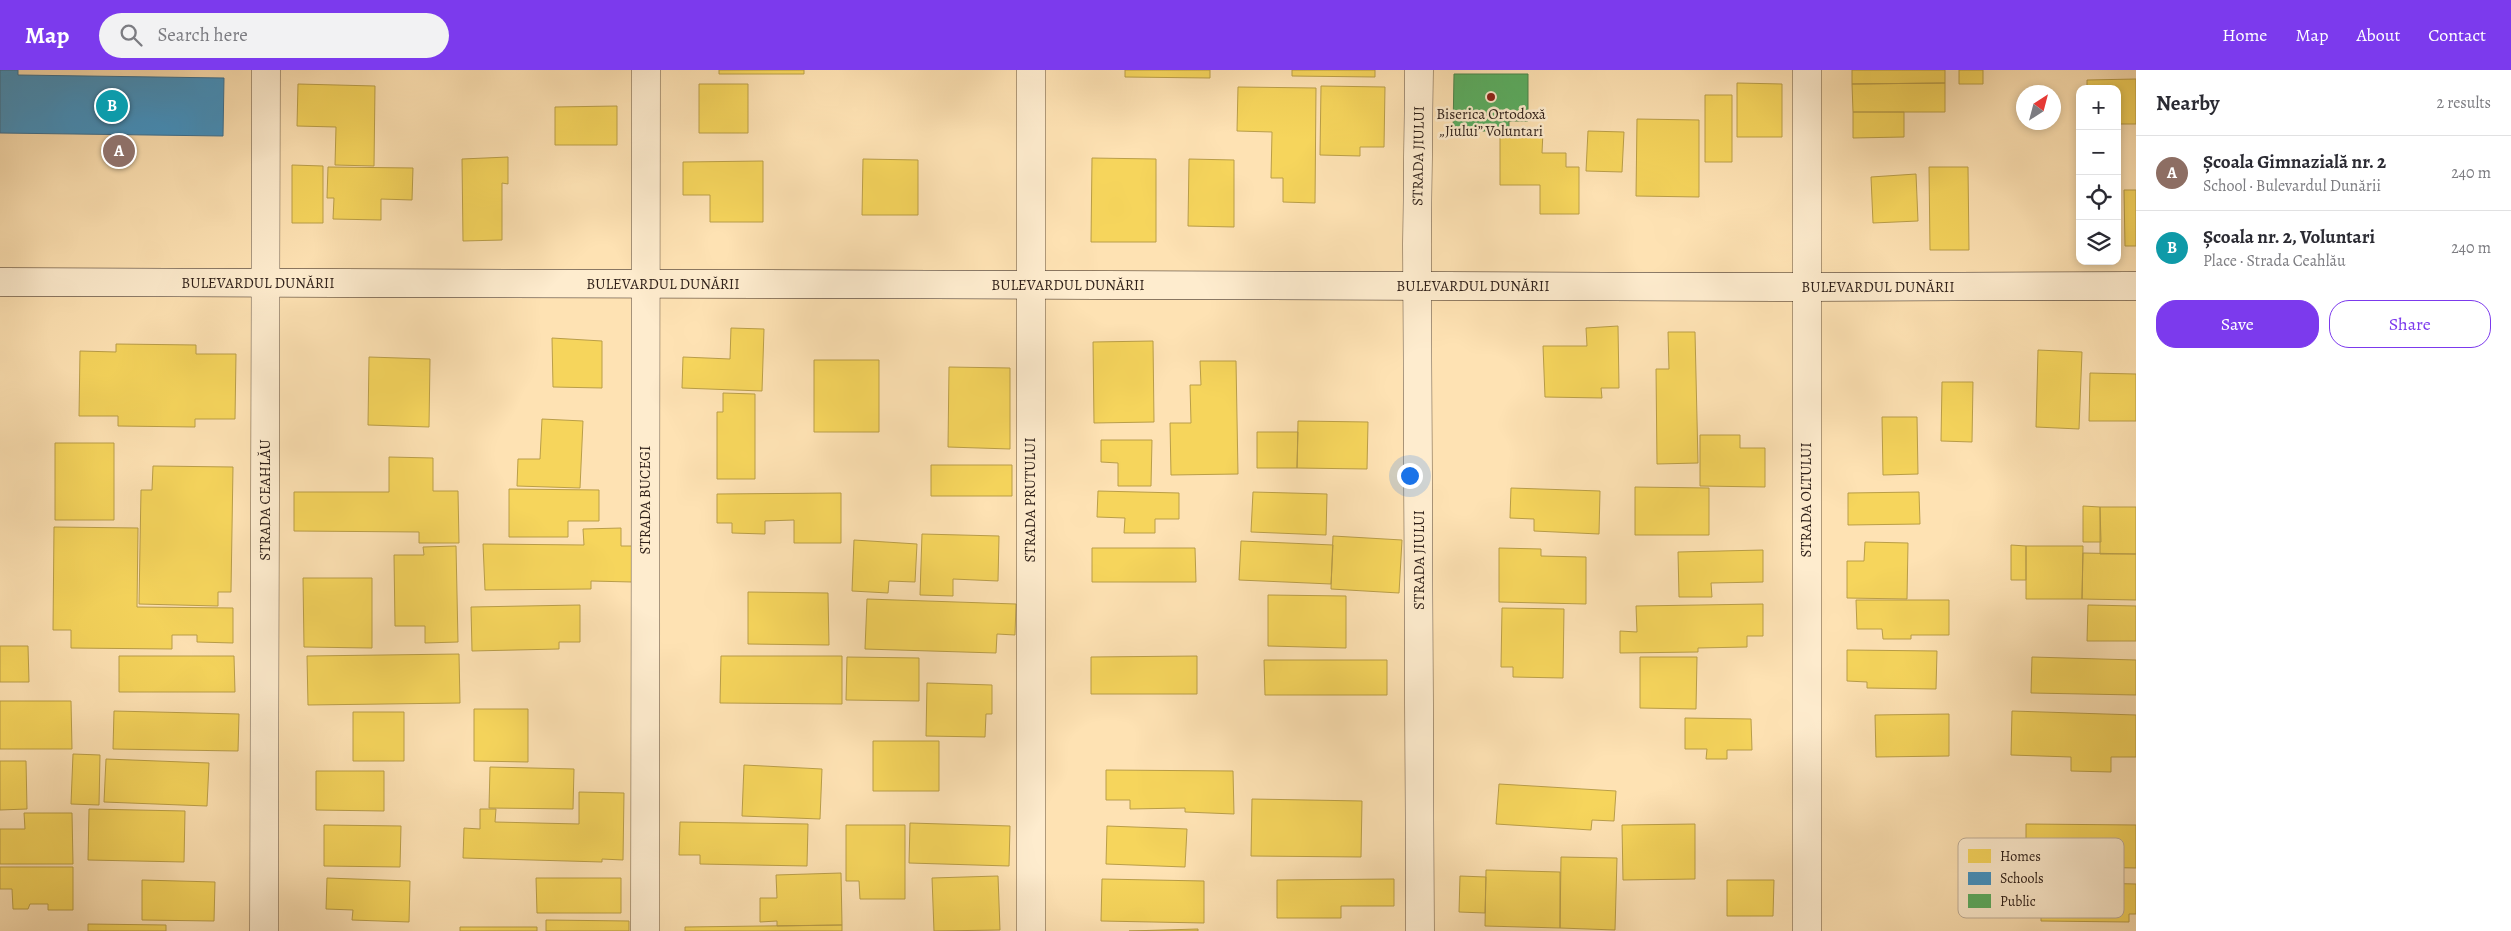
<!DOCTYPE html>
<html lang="en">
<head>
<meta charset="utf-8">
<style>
  :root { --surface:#fff; --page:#f2f2f3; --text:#2b2b33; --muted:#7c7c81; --line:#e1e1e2; --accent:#7c3aed }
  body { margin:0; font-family:Alegreya,serif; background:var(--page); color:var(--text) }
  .controls { position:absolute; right:15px; top:15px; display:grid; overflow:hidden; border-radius:10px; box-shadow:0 2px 8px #0003 }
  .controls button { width:45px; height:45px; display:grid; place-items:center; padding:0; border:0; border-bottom:1px solid var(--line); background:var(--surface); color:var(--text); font:25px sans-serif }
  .compass { position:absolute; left:2016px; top:15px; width:45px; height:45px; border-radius:50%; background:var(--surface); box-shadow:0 2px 8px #0003; rotate:36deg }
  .you { position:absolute; left:1409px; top:405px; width:18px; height:18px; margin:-12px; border:4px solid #fff; border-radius:50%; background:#1a73e8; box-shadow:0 0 0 8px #1a73e833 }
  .badge { display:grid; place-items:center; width:32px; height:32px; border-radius:50%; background:var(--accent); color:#fff; font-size:16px; font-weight:700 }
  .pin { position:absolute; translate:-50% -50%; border:2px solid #fff; box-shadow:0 1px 5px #0006 }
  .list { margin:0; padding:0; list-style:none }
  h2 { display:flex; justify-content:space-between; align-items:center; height:65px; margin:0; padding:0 20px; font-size:21px }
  h2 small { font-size:16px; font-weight:400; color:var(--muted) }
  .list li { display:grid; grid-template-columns:32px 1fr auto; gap:15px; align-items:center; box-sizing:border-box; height:75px; padding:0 20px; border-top:1px solid var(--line) }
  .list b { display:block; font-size:19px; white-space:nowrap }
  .list p { margin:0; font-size:16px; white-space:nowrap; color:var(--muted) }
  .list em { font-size:16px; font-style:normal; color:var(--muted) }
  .actions { display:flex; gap:10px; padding:15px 20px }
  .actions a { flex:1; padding:11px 0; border:1px solid var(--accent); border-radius:20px; text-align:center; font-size:18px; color:var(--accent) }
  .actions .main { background:var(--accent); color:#fff }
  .icon { flex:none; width:28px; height:28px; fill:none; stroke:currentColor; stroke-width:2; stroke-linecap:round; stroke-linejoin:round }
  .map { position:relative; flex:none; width:2136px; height:861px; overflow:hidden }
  header { display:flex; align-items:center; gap:30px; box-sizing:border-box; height:70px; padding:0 25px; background:var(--accent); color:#fff }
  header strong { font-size:24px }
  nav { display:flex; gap:28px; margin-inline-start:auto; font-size:18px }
  .search { width:350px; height:45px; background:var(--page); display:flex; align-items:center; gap:12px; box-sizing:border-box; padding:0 18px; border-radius:28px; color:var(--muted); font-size:19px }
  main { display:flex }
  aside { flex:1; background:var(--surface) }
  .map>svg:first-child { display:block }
  .homes { fill:#f6d55c; stroke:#ba9e48 }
  .schools { fill:#4393c3; stroke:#3d7090 }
  .public { fill:#5aae61; stroke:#4d834b }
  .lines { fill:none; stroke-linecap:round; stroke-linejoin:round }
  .street-casing { stroke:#62503f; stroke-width:29 }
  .secondary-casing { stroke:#2e1f18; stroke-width:29 }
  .street { stroke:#feecce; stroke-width:28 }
  .secondary { stroke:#feecce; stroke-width:28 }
  .poi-dot { fill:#8f2418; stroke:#feecce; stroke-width:2 }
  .labels { text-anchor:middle; stroke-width:5; stroke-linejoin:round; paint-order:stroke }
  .poi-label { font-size:15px; fill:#2e1f18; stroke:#feecce }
  .street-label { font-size:15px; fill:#2e1f18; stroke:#feecce }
  .key { fill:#feecce; stroke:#c0ae97; stroke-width:1 }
  .key-label { font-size:14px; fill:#2e1f18 }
</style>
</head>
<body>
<header>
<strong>Map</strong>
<div class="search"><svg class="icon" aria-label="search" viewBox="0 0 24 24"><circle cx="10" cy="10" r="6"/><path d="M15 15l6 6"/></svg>Search here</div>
<nav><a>Home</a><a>Map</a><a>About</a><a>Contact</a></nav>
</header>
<main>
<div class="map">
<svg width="2136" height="861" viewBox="0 0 2136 861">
  <rect width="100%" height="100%" fill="#fee2b3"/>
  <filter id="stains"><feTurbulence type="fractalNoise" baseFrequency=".004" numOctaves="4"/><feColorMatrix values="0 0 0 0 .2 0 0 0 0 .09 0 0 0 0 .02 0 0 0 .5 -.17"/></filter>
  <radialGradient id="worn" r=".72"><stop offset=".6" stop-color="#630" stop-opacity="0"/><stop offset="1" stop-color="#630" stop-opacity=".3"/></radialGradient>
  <path class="homes" d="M 719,0 L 804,0 L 804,4 L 719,4 Z
    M 1125,0 L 1210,0 L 1210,8 L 1125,7 Z
    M 1292,0 L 1375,0 L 1375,7 L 1292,6 Z
    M 1852,0 L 1945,0 L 1945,13 L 1852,14 Z
    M 1959,0 L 1983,0 L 1983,14 L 1959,14 Z
    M 2136,9 L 2136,54 L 2117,54 L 2117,19 L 2087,19 L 2087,10 Z
    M 1737,13 L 1782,14 L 1782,67 L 1737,67 Z
    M 1945,13 L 1945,42 L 1853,42 L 1852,14 Z
    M 298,14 L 375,16 L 374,96 L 335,95 L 336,57 L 297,56 Z
    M 699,14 L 748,14 L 748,63 L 699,63 Z
    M 1321,16 L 1385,17 L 1384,77 L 1360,77 L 1360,86 L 1320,85 Z
    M 1238,17 L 1316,18 L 1315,133 L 1283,132 L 1283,108 L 1271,108 L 1272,62 L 1237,61 Z
    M 1705,25 L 1732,25 L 1732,92 L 1705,92 Z
    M 617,36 L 617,75 L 555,75 L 555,37 Z
    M 1853,42 L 1904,42 L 1904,67 L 1853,68 Z
    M 1637,49 L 1699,50 L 1699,127 L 1636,126 Z
    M 1500,61 L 1543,61 L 1542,83 L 1566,83 L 1566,97 L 1579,97 L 1579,144 L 1540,144 L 1540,115 L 1500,115 Z
    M 1588,61 L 1624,62 L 1622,102 L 1586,101 Z
    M 508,87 L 508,114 L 502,113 L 502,170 L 463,171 L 462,89 Z
    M 1092,88 L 1156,89 L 1156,172 L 1091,172 Z
    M 863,89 L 918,90 L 918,145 L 862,145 Z
    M 1189,89 L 1234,90 L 1234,157 L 1188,156 Z
    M 763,91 L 763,152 L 710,152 L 710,125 L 683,125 L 683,92 Z
    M 292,95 L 323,96 L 323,153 L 292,153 Z
    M 328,97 L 413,98 L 412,130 L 381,129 L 381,150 L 333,149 L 334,128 L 327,128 Z
    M 1929,97 L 1968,97 L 1969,180 L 1930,180 Z
    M 1916,104 L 1918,151 L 1873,153 L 1871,107 Z
    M 2124,120 L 2136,120 L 2136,176 L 2125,176 Z
    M 1618,256 L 1619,318 L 1601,318 L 1602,328 L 1545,327 L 1543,276 L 1587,276 L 1586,258 Z
    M 731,258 L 764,259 L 762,321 L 682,318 L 683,287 L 730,289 Z
    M 1668,262 L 1695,262 L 1698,393 L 1657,394 L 1656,299 L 1669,299 Z
    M 552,268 L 602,271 L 602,318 L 553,317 Z
    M 1153,271 L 1154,352 L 1094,353 L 1093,272 Z
    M 116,274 L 196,275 L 196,284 L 236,284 L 235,349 L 195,349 L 195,357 L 118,356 L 118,346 L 79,346 L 80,281 L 116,282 Z
    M 2038,280 L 2082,282 L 2079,359 L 2036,357 Z
    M 369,287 L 430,289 L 429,357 L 368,355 Z
    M 814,290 L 879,290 L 879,362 L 814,362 Z
    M 1200,291 L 1236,291 L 1238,404 L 1171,405 L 1170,353 L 1191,353 L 1190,315 L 1201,315 Z
    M 949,297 L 1010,298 L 1010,379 L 948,377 Z
    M 2090,303 L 2136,304 L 2136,351 L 2089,351 Z
    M 1942,312 L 1973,312 L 1972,372 L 1941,371 Z
    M 723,323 L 755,324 L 755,409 L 717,409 L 717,342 L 723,342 Z
    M 1882,347 L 1917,347 L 1918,404 L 1883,405 Z
    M 542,349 L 583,351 L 580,418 L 517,416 L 518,389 L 540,389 Z
    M 1298,351 L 1368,352 L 1367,399 L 1297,398 Z
    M 1257,362 L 1298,362 L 1297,398 L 1257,398 Z
    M 1700,365 L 1740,365 L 1740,378 L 1765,378 L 1765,417 L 1700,416 Z
    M 1101,370 L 1152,370 L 1151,416 L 1118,416 L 1118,393 L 1101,392 Z
    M 55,373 L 114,373 L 114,450 L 55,450 Z
    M 389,387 L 433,388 L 433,421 L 458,421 L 459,473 L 419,473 L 419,462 L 294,461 L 294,422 L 389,422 Z
    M 931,395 L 1012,395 L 1012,426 L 931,426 Z
    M 153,396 L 233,397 L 231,522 L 218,522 L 218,536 L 139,534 L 141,420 L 152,420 Z
    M 1635,417 L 1709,418 L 1709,465 L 1635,465 Z
    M 1511,418 L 1600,421 L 1599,464 L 1534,461 L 1534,449 L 1510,448 Z
    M 509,419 L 599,420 L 599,451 L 568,451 L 568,467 L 509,467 Z
    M 1098,421 L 1179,423 L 1179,449 L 1155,449 L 1155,463 L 1124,463 L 1125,448 L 1097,447 Z
    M 1253,422 L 1327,424 L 1326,465 L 1251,462 Z
    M 1919,422 L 1920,454 L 1848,455 L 1848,423 Z
    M 841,423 L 841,473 L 794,473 L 794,450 L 765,451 L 765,464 L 732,463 L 732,453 L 717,453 L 717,424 Z
    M 2083,436 L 2100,437 L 2101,472 L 2083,472 Z
    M 2100,437 L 2136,437 L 2136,484 L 2100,484 Z
    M 54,457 L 138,458 L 137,537 L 233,538 L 233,573 L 197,572 L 197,565 L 172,565 L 172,579 L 71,578 L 71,560 L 53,560 Z
    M 621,458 L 621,476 L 632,476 L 632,512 L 591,511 L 591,519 L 485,520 L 483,474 L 584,475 L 583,459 Z
    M 922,464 L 999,466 L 998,511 L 953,509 L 953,526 L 920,525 Z
    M 1333,466 L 1402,470 L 1399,523 L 1331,519 Z
    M 854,470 L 917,474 L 915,512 L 889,511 L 888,523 L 852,521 Z
    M 1241,471 L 1333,475 L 1331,514 L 1239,510 Z
    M 1865,472 L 1908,473 L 1907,529 L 1847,528 L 1847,491 L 1864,491 Z
    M 2011,475 L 2026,476 L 2026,510 L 2011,510 Z
    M 456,476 L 458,572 L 425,573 L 425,556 L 395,556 L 394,485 L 424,485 L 423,477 Z
    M 2026,476 L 2083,476 L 2082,529 L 2026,529 Z
    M 1092,478 L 1195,478 L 1196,512 L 1092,512 Z
    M 1499,478 L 1541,479 L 1541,486 L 1586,487 L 1586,534 L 1499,532 Z
    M 1763,480 L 1763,512 L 1711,513 L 1712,527 L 1679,527 L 1678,482 Z
    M 2083,483 L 2136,484 L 2136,530 L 2082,529 Z
    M 303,508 L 372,508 L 372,578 L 304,577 Z
    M 748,522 L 828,523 L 829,575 L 748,574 Z
    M 1268,525 L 1346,526 L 1346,578 L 1268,576 Z
    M 867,529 L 1016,534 L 1015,565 L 997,564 L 996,583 L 865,579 Z
    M 1856,530 L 1949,530 L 1949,565 L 1911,565 L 1911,569 L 1883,569 L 1882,559 L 1857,559 Z
    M 1763,534 L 1763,566 L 1747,566 L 1747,577 L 1698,578 L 1698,582 L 1620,583 L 1620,561 L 1637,562 L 1636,536 Z
    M 580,535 L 580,572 L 559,572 L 559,579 L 472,581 L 471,537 Z
    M 2088,535 L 2136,536 L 2136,571 L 2087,571 Z
    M 1502,538 L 1564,539 L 1563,608 L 1513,607 L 1513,597 L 1501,597 Z
    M 0,576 L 28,576 L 29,612 L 0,612 Z
    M 1847,580 L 1937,581 L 1936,619 L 1867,618 L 1867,612 L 1847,611 Z
    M 459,584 L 460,633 L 308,635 L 307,586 Z
    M 119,586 L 234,586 L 235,622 L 119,622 Z
    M 721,586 L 842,586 L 842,634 L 720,633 Z
    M 1197,586 L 1197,624 L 1091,624 L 1091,587 Z
    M 847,587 L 919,588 L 919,631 L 846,630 Z
    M 1640,587 L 1697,587 L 1696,639 L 1640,638 Z
    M 2032,587 L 2136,590 L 2136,625 L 2031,623 Z
    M 1264,590 L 1387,590 L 1387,625 L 1265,625 Z
    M 927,613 L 992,615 L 992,644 L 986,644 L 985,667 L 926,666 Z
    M 0,631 L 71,631 L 72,679 L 0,679 Z
    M 474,639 L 528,639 L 528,692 L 474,691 Z
    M 114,641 L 239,644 L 238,681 L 113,679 Z
    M 2012,641 L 2136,645 L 2136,687 L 2111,687 L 2111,702 L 2071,701 L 2071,687 L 2011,685 Z
    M 353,642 L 404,642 L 404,691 L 353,691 Z
    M 1949,644 L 1949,686 L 1876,687 L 1875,645 Z
    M 1685,648 L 1751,649 L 1752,680 L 1727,680 L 1727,689 L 1706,689 L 1707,679 L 1685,679 Z
    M 873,671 L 939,671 L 939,721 L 873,721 Z
    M 73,684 L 100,685 L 99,735 L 71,734 Z
    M 106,689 L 209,693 L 207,736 L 104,732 Z
    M 0,691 L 26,691 L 27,739 L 0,740 Z
    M 744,695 L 822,699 L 820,749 L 742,746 Z
    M 490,697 L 574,699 L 573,739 L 489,738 Z
    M 1106,700 L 1233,701 L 1234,744 L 1185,742 L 1185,738 L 1130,739 L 1130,730 L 1106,730 Z
    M 316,701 L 384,701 L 384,741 L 316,740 Z
    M 1499,714 L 1616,721 L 1614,751 L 1592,750 L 1591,760 L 1496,754 Z
    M 579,722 L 624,723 L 623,790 L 602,789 L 602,792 L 463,788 L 464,758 L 480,759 L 480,739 L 496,739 L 495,752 L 579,754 Z
    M 1252,729 L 1362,731 L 1361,787 L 1251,786 Z
    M 89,739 L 185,741 L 184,792 L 88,790 Z
    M 24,743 L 72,743 L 73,794 L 0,794 L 0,759 L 25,759 Z
    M 680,752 L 808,754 L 807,796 L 700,794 L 700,785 L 679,785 Z
    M 910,753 L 1010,756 L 1009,796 L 909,793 Z
    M 1695,754 L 1695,809 L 1623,810 L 1622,755 Z
    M 2026,754 L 2136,755 L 2136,798 L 2026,796 Z
    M 324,755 L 401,756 L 400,797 L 324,796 Z
    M 846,755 L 905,755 L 905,829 L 860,829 L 859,811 L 846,811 Z
    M 1107,756 L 1187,759 L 1185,797 L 1106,794 Z
    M 1561,787 L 1617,788 L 1615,860 L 1560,858 Z
    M 0,797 L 73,797 L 73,840 L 48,840 L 48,834 L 30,834 L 28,839 L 13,839 L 12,819 L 0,819 Z
    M 1486,800 L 1560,802 L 1560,858 L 1485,856 Z
    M 841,803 L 842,855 L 777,856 L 777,851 L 760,852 L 760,828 L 777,828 L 776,805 Z
    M 998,806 L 1000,860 L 934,861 L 932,808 Z
    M 1460,806 L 1486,807 L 1485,843 L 1459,842 Z
    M 327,808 L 410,811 L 409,852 L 352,850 L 353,840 L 326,839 Z
    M 536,808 L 621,808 L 621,843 L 537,843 Z
    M 1102,809 L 1204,811 L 1204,853 L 1101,851 Z
    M 1394,809 L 1394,836 L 1341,836 L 1341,848 L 1277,848 L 1277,810 Z
    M 142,810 L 215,812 L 214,851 L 142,850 Z
    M 1727,810 L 1774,810 L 1773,846 L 1727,846 Z
    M 2041,812 L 2136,814 L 2136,844 L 2129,844 L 2129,852 L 2041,851 Z
    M 546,850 L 629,851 L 629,861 L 546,861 Z
    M 88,854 L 166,855 L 166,861 L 88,861 Z
    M 842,855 L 842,861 L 685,861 L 685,857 Z
    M 460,857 L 537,857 L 537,861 L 460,861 Z
    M 1198,859 L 1198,861 L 1129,861 Z"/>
  <path class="schools" d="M 0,0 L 18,0 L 18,5 L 224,8 L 223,66 L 0,63 Z"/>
  <path class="public" d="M 1454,4 L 1528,4 L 1528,51 L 1509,51 L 1509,61 L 1453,61 Z"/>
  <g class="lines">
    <defs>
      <path id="street" d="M 1419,0 L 1417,174 L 1420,861
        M 1807,0 L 1807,861
        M 264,861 L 266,0
        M 645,861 L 646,0
        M 1031,861 L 1031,0"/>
      <path id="secondary" d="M 0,212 L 1806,217 L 2136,216"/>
    </defs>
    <use href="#street" class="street-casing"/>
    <use href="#secondary" class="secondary-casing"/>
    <use href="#street" class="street"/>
    <use href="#secondary" class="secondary"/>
  </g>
  <circle class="poi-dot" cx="1491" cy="27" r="5"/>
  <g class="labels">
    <g class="poi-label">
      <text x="1491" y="49">Biserica Ortodoxă<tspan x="1491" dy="17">„Jiului” Voluntari</tspan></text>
    </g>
    <g class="street-label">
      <text transform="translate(1418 86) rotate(-89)" y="5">STRADA JIULUI</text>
      <text x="258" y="218">BULEVARDUL DUNĂRII</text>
      <text x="663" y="219">BULEVARDUL DUNĂRII</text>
      <text x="1068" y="220">BULEVARDUL DUNĂRII</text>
      <text x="1473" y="221">BULEVARDUL DUNĂRII</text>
      <text x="1878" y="222">BULEVARDUL DUNĂRII</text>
      <text transform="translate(265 430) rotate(-90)" y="5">STRADA CEAHLĂU</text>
      <text transform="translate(645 430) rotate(-90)" y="5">STRADA BUCEGI</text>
      <text transform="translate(1030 430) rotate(-90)" y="5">STRADA PRUTULUI</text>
      <text transform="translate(1806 430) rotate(-90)" y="5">STRADA OLTULUI</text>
      <text transform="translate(1419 490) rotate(-90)" y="5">STRADA JIULUI</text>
    </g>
  </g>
  <rect x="1958" y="768" width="166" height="80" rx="8" class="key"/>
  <rect x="1968" y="779" width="23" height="14" fill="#f6d55c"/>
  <rect x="1968" y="802" width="23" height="13" fill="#4393c3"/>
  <rect x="1968" y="824" width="23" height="14" fill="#5aae61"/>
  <g class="key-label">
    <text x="2000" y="791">Homes</text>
    <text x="2000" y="813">Schools</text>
    <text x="2000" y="836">Public</text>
  </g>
  <rect width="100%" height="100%" filter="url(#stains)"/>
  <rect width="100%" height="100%" fill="url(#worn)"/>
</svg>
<div class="controls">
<button>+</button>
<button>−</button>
<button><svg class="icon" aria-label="locate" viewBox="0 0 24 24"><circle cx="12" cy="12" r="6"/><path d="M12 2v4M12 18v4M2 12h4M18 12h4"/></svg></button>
<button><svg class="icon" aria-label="layers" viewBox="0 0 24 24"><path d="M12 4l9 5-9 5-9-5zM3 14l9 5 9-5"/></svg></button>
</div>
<svg class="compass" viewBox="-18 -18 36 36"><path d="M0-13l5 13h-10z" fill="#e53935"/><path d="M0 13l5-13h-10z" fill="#7c7c81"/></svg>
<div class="you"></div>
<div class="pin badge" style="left:119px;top:81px;background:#8d6e63">A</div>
<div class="pin badge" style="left:112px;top:36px;background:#0f9aa8">B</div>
</div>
<aside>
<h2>Nearby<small>2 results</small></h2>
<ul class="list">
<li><span class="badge" style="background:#8d6e63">A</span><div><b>Școala Gimnazială nr. 2</b><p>School · Bulevardul Dunării</p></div><em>240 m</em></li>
<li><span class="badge" style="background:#0f9aa8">B</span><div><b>Școala nr. 2, Voluntari</b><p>Place · Strada Ceahlău</p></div><em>240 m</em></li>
</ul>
<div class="actions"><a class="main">Save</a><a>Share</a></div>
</aside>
</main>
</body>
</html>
